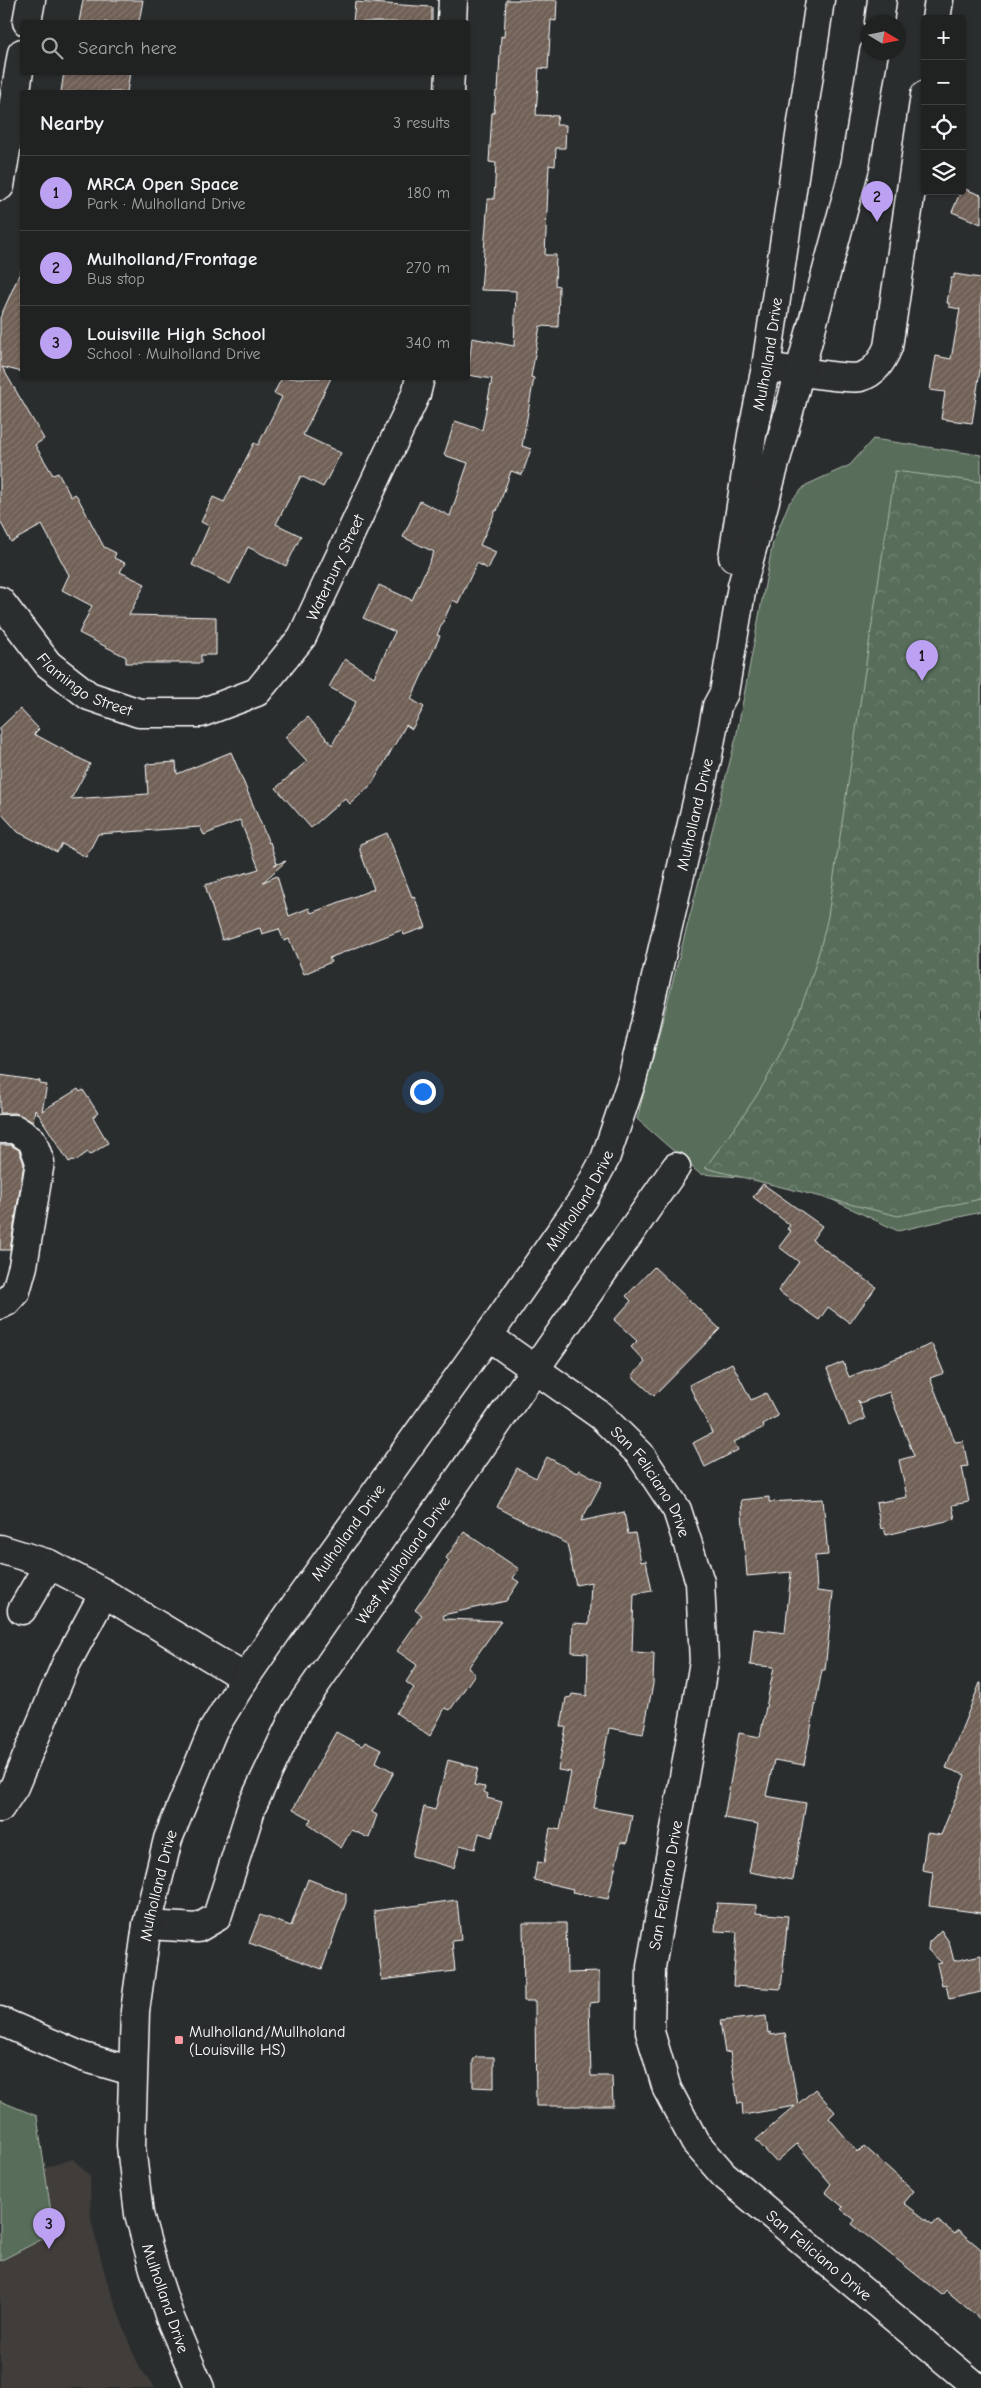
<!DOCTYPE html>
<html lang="en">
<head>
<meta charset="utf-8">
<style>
  :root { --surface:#202222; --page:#282a2a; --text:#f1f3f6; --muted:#a2a4a5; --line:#3d3f40; --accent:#bca0f2 }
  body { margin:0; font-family:"Comic Neue",sans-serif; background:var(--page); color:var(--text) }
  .controls { position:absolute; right:15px; top:15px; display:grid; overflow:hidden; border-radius:5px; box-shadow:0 1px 4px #0004 }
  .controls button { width:45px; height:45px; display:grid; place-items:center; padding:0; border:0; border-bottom:1px solid var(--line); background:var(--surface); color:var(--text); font:25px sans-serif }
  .compass { position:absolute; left:861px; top:15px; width:45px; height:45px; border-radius:50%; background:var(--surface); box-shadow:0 1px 4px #0004; rotate:100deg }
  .you { position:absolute; left:422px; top:1091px; width:18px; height:18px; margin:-12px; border:4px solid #fff; border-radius:50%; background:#1a73e8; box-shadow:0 0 0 8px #1a73e833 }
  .badge { display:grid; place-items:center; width:32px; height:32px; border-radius:50%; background:var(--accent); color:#111; font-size:16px; font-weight:700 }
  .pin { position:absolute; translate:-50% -41px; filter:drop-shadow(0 1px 2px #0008) }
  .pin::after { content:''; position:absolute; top:26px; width:18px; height:15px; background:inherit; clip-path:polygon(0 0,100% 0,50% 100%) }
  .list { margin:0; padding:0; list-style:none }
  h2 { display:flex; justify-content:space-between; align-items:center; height:65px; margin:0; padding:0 20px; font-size:21px }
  h2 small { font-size:16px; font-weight:400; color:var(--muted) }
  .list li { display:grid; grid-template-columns:32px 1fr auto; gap:15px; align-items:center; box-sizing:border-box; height:75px; padding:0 20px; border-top:1px solid var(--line) }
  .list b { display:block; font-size:19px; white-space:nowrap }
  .list p { margin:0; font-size:16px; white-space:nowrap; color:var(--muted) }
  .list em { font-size:16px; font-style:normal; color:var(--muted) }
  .icon { flex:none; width:28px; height:28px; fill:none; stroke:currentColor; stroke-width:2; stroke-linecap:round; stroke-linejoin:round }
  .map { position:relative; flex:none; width:981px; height:2388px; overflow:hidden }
  .search { position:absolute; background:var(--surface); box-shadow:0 1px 4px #0004; left:20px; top:20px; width:450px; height:55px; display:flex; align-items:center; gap:12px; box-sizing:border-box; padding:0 18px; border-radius:5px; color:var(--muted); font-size:19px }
  .panel { position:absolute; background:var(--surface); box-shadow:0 1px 4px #0004; left:20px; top:90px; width:450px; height:290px; border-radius:5px }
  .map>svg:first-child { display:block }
  .built { fill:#3f3c3a }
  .grass { fill:#586e5a; stroke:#acb6ac }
  .park { fill:url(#park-crowns); stroke:#acb6ac }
  .building { fill:url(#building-hatch); stroke:#fff }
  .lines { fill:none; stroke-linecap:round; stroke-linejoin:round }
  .minor-casing { stroke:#fff; stroke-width:31 }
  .major-casing { stroke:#fff; stroke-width:31 }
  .minor { stroke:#2a2d2e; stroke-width:28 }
  .major { stroke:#2a2d2e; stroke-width:28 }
  .poi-dot { fill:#ff9aa2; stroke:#2a2d2e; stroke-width:2 }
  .labels { text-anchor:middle; stroke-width:4.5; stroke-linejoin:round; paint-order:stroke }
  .street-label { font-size:16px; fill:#fff; stroke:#2a2d2e }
  .poi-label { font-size:16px; fill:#fff; stroke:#2a2d2e; text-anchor:start }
</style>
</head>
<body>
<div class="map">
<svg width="981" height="2388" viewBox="0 0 981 2388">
  <defs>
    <pattern id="park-crowns" width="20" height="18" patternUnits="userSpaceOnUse" patternTransform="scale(1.25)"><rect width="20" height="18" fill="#586e5a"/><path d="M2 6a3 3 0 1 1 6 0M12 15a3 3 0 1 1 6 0" fill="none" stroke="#718473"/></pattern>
    <pattern id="building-hatch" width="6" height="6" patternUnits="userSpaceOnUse" patternTransform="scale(1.25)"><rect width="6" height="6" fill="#6f6056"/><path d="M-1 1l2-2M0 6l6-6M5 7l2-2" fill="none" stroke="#85786f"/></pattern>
  </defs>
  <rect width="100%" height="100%" fill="#2a2d2e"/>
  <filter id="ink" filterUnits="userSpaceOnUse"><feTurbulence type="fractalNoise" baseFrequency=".02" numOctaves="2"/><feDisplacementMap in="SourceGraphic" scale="10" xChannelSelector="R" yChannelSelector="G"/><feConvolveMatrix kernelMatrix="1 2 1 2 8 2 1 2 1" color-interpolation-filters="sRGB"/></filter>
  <g filter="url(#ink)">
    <path class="built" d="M 73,2159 L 90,2176 L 91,2220 L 106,2278 L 131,2348 L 140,2368 L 155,2388 L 0,2388 L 0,2182 Z"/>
    <path class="grass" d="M 873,439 L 981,455 L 981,1212 L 898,1231 L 793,1181 L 700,1174 L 637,1119 L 736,738 L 773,542 L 789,503 L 806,485 L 850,465 Z
      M 0,2101 L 37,2116 L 54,2233 L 0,2261 Z"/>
    <path class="park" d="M 895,471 L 981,482 L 981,1199 L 898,1216 L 705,1168 C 726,1139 748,1111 766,1080 C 796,1028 815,974 828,916 Z"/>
    <path class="building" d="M 83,0 L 143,0 L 139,22 L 79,22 Z
      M 506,0 L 557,0 L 556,21 L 551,20 L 548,69 L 539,68 L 536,115 L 558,116 L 556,125 L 566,125 L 565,148 L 556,148 L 555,166 L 549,165 L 545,255 L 556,255 L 555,285 L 559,286 L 558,327 L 540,326 L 531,377 L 534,378 L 522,446 L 531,449 L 522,475 L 511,471 L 497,511 L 496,510 L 480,545 L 496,552 L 488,569 L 477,563 L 458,603 L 453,600 L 437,635 L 440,636 L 411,699 L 424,707 L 412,729 L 406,725 L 372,784 L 350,804 L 345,798 L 311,828 L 276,788 L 307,761 L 285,737 L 308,717 L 332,745 L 356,702 L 329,687 L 345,659 L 374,677 L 395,632 L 363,618 L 379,585 L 412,600 L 434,552 L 403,537 L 420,501 L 450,516 L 468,463 L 444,455 L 455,421 L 482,430 L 492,379 L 468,375 L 472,338 L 514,346 L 516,291 L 481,290 L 488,199 L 494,199 L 496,163 L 489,162 L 492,113 L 494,113 L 496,91 L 498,91 L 501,36 L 504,37 Z
      M 355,2 L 432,7 L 432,22 L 353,22 Z
      M 64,72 L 130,72 L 127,92 L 61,92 Z
      M 962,188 L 981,195 L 981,224 L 952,212 Z
      M 22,268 L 22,372 L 2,367 L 44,439 L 35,445 L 53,475 L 58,473 L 71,497 L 75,494 L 77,496 L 104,547 L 116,553 L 114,558 L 125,563 L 120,572 L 145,584 L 129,615 L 216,617 L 216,655 L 201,655 L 201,663 L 126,663 L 126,657 L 79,633 L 92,606 L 62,590 L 69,575 L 42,525 L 11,542 L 0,521 L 0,318 Z
      M 954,274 L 981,278 L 981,364 L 972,423 L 941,419 L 945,392 L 930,390 L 936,356 L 951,359 L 960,309 L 949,307 L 949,303 L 947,303 L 951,278 L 954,278 Z
      M 282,378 L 331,378 L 303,435 L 341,453 L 323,487 L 301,476 L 276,524 L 301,536 L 286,566 L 248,547 L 230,584 L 192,565 L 209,526 L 201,522 L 213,497 L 224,502 L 254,443 L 258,445 L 282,397 L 274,393 Z
      M 20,709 L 39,729 L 34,734 L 90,764 L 71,799 L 148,794 L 146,764 L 176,762 L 177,774 L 231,752 L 269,843 L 270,842 L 277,864 L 274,865 L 286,861 L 263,882 L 277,876 L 289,916 L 309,908 L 311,913 L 374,889 L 360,851 L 360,844 L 387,833 L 412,897 L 414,896 L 426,927 L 404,935 L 402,930 L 329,958 L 331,962 L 304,974 L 289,939 L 284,941 L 279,929 L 262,934 L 260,928 L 222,940 L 205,885 L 259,869 L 240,820 L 204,835 L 200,827 L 98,834 L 86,857 L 62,844 L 57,852 L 18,832 L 0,812 L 0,728 Z
      M 0,1075 L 40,1081 L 40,1084 L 47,1085 L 42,1111 L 78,1089 L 80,1092 L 83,1090 L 98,1113 L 93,1117 L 108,1143 L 90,1155 L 88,1152 L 75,1161 L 73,1160 L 69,1162 L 35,1109 L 33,1122 L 16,1113 L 0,1113 Z
      M 0,1145 L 10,1145 L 19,1150 L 24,1164 L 10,1250 L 0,1250 Z
      M 763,1184 L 822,1226 L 812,1240 L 876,1287 L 850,1323 L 828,1307 L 819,1320 L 778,1291 L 799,1262 L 779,1247 L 791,1231 L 787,1229 L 790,1225 L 753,1197 Z
      M 654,1267 L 720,1329 L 654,1396 L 632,1376 L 645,1362 L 631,1347 L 637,1341 L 614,1320 L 631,1301 L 626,1296 Z
      M 932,1344 L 944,1373 L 930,1378 L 955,1442 L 963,1441 L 968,1466 L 962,1467 L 969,1502 L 952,1505 L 955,1519 L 886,1535 L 884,1528 L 881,1529 L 876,1503 L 907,1497 L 899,1460 L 914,1456 L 889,1392 L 860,1403 L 858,1400 L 865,1419 L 849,1426 L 827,1369 L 843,1362 L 849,1377 Z
      M 732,1363 L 751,1400 L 766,1393 L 778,1416 L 763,1424 L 764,1427 L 734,1442 L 738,1450 L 705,1467 L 693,1443 L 712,1433 L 689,1385 Z
      M 547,1457 L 573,1471 L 577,1473 L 579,1470 L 602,1482 L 581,1521 L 624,1512 L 628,1534 L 635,1533 L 641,1562 L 646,1561 L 652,1591 L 634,1594 L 632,1652 L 654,1653 L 653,1684 L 643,1734 L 609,1728 L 594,1808 L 632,1815 L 627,1843 L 621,1842 L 608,1899 L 572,1892 L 573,1889 L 534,1880 L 537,1862 L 544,1863 L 550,1828 L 560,1830 L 571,1772 L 558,1770 L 566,1727 L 561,1727 L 566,1698 L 571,1697 L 572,1694 L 587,1696 L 588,1653 L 572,1652 L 573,1623 L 589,1624 L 591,1582 L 576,1585 L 567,1544 L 497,1507 L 517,1468 L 536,1478 Z
      M 769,1497 L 769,1502 L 823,1499 L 828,1555 L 815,1556 L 817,1591 L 833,1593 L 825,1670 L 822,1670 L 804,1765 L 774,1760 L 766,1796 L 806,1803 L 793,1880 L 749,1872 L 758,1824 L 724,1818 L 739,1733 L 760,1737 L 774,1667 L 750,1665 L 754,1629 L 785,1633 L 791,1572 L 747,1576 L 741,1500 Z
      M 464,1532 L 519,1569 L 513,1578 L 519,1582 L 506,1601 L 443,1615 L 444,1619 L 501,1621 L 468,1668 L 475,1674 L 450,1710 L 445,1708 L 430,1736 L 396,1713 L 414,1688 L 406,1682 L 417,1665 L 397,1651 L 422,1615 L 415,1610 L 449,1561 L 446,1558 Z
      M 980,1683 L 981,1683 L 981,1913 L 929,1906 L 933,1872 L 922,1870 L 927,1833 L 941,1835 L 965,1775 L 946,1768 Z
      M 336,1732 L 362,1746 L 365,1742 L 381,1750 L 376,1762 L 394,1772 L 372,1812 L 377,1815 L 369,1838 L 351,1830 L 341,1848 L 308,1824 L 311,1819 L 293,1809 Z
      M 448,1760 L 478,1768 L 474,1785 L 485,1787 L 484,1792 L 488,1794 L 487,1798 L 502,1802 L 492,1837 L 479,1833 L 475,1849 L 460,1845 L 454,1868 L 412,1856 L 424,1807 L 435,1810 Z
      M 308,1879 L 346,1894 L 346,1902 L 322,1969 L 249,1943 L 260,1915 L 291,1926 Z
      M 457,1900 L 461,1940 L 452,1941 L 455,1971 L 382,1980 L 374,1911 Z
      M 717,1903 L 756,1905 L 756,1913 L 788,1916 L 781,1989 L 733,1986 L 737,1932 L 715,1931 Z
      M 523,1923 L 566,1923 L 567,1973 L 599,1972 L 599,2002 L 589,2003 L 591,2076 L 612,2076 L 613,2106 L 536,2106 L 535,2001 L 524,2001 Z
      M 941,1930 L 949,1942 L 954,1961 L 981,1955 L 981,1992 L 949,1999 L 946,1984 L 942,1985 L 937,1964 L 942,1963 L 928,1950 L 929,1942 Z
      M 766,2016 L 768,2033 L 771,2032 L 771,2035 L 785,2033 L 798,2104 L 815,2089 L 835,2112 L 829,2118 L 858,2152 L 864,2146 L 914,2191 L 904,2203 L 933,2225 L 937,2220 L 955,2234 L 958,2230 L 981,2249 L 981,2320 L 946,2290 L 942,2295 L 852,2224 L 855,2220 L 841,2209 L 843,2207 L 825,2192 L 831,2184 L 797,2144 L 776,2162 L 756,2140 L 795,2106 L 743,2115 L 742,2103 L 738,2104 L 730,2052 L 725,2053 L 720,2021 Z
      M 476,2057 L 494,2057 L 494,2088 L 473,2087 L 473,2060 Z"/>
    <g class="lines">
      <defs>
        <g id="minor">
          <path d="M 936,19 L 939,0"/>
          <path d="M 27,22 L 31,0"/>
          <path d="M 452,22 L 453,0"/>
          <path d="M 449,92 L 450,72"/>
          <path d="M 0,186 L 22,53"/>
          <path d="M 766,367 C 782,369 849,380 860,377 C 875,373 882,361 888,347 L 925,95"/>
          <path id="s1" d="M 0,601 L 48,664 L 89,696 L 139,713 L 201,713 L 257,692 L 302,637 L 416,394 L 420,378"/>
          <path d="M 0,1129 L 15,1129 L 32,1140 L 40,1162 L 23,1266 L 16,1291 L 6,1302 L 0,1305"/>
          <path id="s2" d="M 488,1336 L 600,1415 L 640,1454 L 677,1510 L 700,1582 L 704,1662 L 651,1967 L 650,2032 L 667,2089 L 695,2142 L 724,2175 L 978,2388"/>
          <path d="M 0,1549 L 49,1564 L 104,1593 L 245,1678"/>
          <path d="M 22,1610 L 49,1564"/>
          <path d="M 0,1808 L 14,1787 L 66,1664 L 104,1593"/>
          <path id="s3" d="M 147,1925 L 198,1928 L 217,1917 L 252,1806 L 297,1711 L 676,1167"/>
        </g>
        <g id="major">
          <path d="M 879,22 L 882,0"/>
          <path id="s4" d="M 733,557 L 752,435 L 766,367 L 820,0"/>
          <path d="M 0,2021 L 83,2057 L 132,2071"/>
          <path id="s5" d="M 200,2388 L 170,2318 L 154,2269 L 139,2214 L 131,2146 L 135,2011 L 147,1925 L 168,1839 L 213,1730 L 245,1678 L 298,1601 L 488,1336 L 584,1198 L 605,1159 L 632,1080 L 708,755 L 717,706 L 724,693 L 742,586 L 855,166 L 874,52"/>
        </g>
      </defs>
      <use href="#minor" class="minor-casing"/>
      <use href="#major" class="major-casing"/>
      <use href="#minor" class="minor"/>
      <use href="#major" class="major"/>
    </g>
  </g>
  <rect class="poi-dot" x="174" y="2035" width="10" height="10" rx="2.5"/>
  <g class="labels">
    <g class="street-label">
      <text dy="6" stroke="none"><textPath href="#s4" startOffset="206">Mulholland Drive</textPath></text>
      <text dy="6" stroke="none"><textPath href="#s1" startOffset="454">Waterbury Street</textPath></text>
      <text dy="6" stroke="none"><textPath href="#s1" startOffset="122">Flamingo Street</textPath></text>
      <text dy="6" stroke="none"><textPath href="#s5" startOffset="1731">Mulholland Drive</textPath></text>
      <text dy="6" stroke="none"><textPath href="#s5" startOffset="1326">Mulholland Drive</textPath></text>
      <text dy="6" stroke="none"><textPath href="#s2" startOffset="222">San Feliciano Drive</textPath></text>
      <text dy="6" stroke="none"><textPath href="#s5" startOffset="921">Mulholland Drive</textPath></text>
      <text dy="6" stroke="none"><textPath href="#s3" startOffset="479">West Mulholland Drive</textPath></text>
      <text transform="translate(665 1885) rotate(-80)" y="6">San Feliciano Drive</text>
      <text dy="6" stroke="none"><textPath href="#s5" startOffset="516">Mulholland Drive</textPath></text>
      <text dy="6" stroke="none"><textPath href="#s2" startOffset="1078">San Feliciano Drive</textPath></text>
      <text transform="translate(166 2298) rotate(71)" y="6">Mulholland Drive</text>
    </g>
    <g class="poi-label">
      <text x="189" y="2037">Mulholland/Mullholand<tspan x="189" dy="18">(Louisville HS)</tspan></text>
    </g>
  </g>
</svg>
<div class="controls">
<button>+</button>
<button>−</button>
<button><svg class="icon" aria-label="locate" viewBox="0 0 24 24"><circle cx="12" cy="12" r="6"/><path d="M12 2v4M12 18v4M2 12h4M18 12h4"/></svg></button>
<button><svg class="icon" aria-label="layers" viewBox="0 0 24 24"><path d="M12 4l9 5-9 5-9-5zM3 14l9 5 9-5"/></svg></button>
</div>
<svg class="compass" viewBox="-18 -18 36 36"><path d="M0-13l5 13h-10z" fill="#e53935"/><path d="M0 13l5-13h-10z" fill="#a2a4a5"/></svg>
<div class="you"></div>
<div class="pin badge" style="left:922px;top:681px">1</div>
<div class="pin badge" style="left:877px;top:222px">2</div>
<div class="pin badge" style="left:49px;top:2249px">3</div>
<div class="search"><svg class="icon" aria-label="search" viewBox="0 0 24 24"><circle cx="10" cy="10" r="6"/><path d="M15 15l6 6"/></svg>Search here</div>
<section class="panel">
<h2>Nearby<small>3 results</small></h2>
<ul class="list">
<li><span class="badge">1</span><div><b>MRCA Open Space</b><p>Park · Mulholland Drive</p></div><em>180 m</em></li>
<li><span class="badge">2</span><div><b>Mulholland/Frontage</b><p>Bus stop</p></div><em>270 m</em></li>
<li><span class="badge">3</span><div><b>Louisville High School</b><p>School · Mulholland Drive</p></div><em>340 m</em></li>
</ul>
</section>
</div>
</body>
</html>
